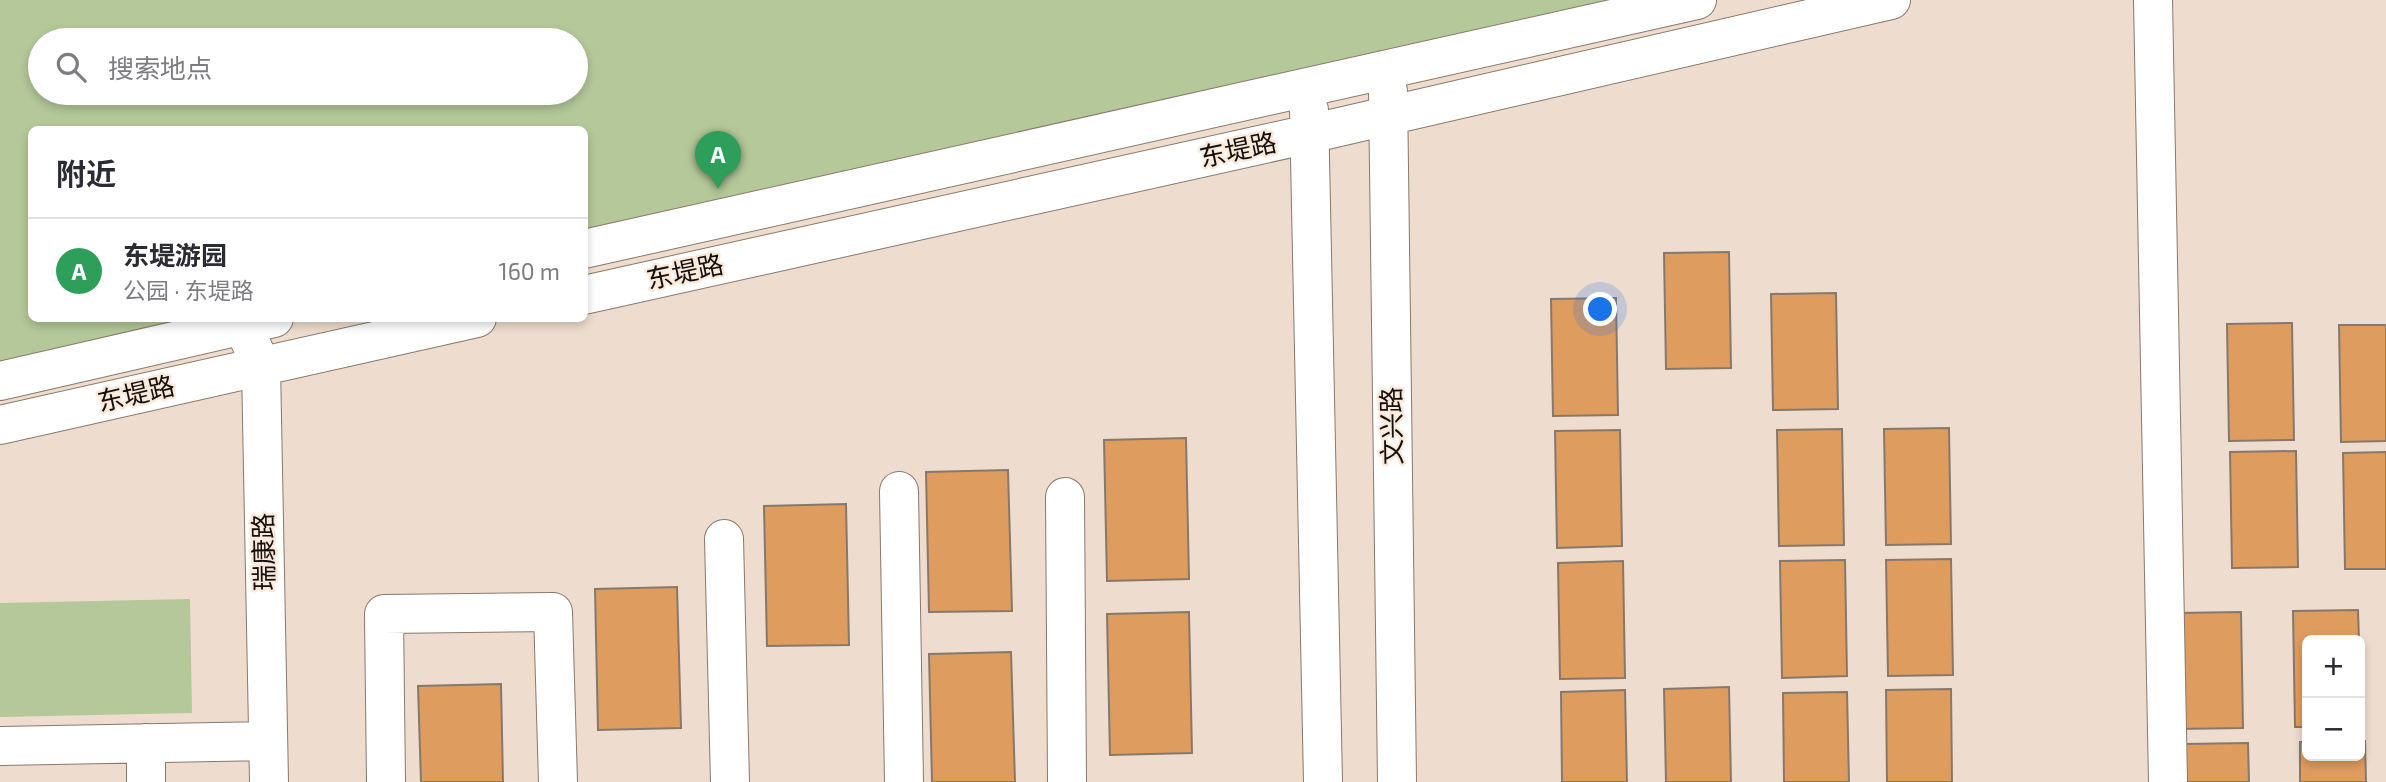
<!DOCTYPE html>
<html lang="zh">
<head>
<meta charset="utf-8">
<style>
  :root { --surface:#fff; --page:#f7f7f7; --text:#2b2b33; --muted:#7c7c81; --line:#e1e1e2; --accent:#2e72a7 }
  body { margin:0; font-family:"Exo 2","Noto Sans SC",sans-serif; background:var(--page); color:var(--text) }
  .controls { position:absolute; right:21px; bottom:21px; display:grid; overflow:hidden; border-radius:10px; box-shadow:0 4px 10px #0003 }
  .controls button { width:63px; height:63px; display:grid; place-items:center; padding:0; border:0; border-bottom:2px solid var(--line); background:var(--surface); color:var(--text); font:35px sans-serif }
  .you { position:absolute; left:1601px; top:310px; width:24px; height:24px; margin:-18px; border:5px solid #fff; border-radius:50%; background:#1a73e8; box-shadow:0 0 0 10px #1a73e833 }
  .badge { display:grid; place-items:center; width:46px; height:46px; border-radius:50%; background:var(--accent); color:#fff; font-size:23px; font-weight:700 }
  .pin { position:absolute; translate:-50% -58px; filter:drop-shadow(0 2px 4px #0008) }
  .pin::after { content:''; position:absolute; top:37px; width:24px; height:21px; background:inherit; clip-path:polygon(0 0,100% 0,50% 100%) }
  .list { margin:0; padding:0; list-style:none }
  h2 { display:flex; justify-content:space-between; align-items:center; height:91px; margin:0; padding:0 28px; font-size:30px }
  h2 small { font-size:23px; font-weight:400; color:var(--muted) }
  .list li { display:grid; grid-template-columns:46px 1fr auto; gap:21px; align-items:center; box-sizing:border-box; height:105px; padding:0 28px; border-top:2px solid var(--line) }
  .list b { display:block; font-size:26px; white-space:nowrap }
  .list p { margin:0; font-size:23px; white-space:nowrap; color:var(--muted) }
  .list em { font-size:23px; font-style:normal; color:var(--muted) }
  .icon { flex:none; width:38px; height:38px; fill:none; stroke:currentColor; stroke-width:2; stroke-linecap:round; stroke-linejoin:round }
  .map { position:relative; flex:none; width:2386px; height:782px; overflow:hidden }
  .search { position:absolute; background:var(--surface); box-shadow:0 4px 10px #0003; left:28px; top:28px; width:560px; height:77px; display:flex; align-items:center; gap:18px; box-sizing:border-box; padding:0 24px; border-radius:38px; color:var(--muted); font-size:26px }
  .panel { position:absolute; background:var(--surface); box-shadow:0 4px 10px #0003; left:28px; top:126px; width:560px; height:196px; border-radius:10px }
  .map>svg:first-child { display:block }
  .green { fill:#b4c899; fill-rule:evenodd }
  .building { fill:#df9c5f; stroke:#87786c; stroke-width:2 }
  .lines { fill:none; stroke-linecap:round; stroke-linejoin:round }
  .minor-casing { stroke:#88796d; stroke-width:40 }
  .major-casing { stroke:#88796d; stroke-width:40 }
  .minor { stroke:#fff; stroke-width:38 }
  .major { stroke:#fff; stroke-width:38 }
  .labels { text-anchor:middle; stroke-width:5; stroke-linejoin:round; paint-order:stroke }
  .street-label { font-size:26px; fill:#140f0a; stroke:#fbeadc }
</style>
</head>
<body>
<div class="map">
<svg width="2386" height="782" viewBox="0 0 2386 782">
  <rect width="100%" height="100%" fill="#eeddcf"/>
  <path class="green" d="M 0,0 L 1697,0 L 585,249 L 584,130 L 32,130 L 32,318 L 274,319 L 0,381 ZM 40,40 L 576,40 L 576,93 L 40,93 Z
    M 190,599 L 192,713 L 0,717 L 0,603 Z"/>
  <path class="building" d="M 1729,252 L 1731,368 L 1666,369 L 1664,253 Z
    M 1836,293 L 1838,409 L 1773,410 L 1771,294 Z
    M 1616,298 L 1618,415 L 1553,416 L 1551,299 Z
    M 2292,323 L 2294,440 L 2229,441 L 2227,324 Z
    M 2339,325 L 2386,325 L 2386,441 L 2341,442 Z
    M 1949,428 L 1951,544 L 1886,545 L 1884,429 Z
    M 1842,429 L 1844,545 L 1779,546 L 1777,430 Z
    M 1620,430 L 1622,546 L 1557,548 L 1555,431 Z
    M 1186,438 L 1189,579 L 1107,581 L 1104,440 Z
    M 2296,451 L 2298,567 L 2232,568 L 2230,452 Z
    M 2386,452 L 2386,569 L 2345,569 L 2343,453 Z
    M 1008,470 L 1012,611 L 929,612 L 926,472 Z
    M 846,504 L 849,645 L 767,646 L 764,506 Z
    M 1951,559 L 1953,675 L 1888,676 L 1886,560 Z
    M 1845,560 L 1847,676 L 1782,678 L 1780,561 Z
    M 1623,561 L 1625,678 L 1560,679 L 1558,563 Z
    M 677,587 L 681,728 L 598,730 L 595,589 Z
    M 2358,610 L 2359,640 L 2307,640 L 2307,727 L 2295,727 L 2293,611 Z
    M 1189,612 L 1192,753 L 1110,755 L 1107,614 Z
    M 2241,612 L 2243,728 L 2178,729 L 2176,613 Z
    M 1011,652 L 1015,782 L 932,782 L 929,654 Z
    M 501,684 L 503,782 L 421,782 L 418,686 Z
    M 1729,687 L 1731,782 L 1666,782 L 1664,689 Z
    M 1951,689 L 1952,782 L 1887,782 L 1886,690 Z
    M 1625,690 L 1627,782 L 1562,782 L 1561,692 Z
    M 1847,692 L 1849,782 L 1784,782 L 1783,693 Z
    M 2360,741 L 2365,741 L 2366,782 L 2300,782 L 2300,742 L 2307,742 L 2307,756 L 2360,756 Z
    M 2248,743 L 2249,782 L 2184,782 L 2183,744 Z"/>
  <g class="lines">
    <defs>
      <path id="minor" d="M 2153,0 L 2168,782
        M 243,325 L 261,366 L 269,782
        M 899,491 L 904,782
        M 1065,497 L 1067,782
        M 724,539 L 730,782
        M 146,743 L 146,782
        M 0,746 L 267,741
        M 386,782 L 384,614 L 553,612 L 558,782"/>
      <path id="major" d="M 1388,91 L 1397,782
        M 1309,110 L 1323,782
        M 584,249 L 1697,0
        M 584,295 L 1309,134 L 1891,0
        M 0,381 L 274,318
        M 0,425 L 477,318"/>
    </defs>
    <use href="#minor" class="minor-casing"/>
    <use href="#major" class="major-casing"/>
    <use href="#minor" class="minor"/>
    <use href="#major" class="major"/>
  </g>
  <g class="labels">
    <g class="street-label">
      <text transform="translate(1238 150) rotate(-12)" y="9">东堤路</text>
      <text transform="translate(685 272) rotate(-12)" y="9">东堤路</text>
      <text transform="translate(136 394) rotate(-13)" y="9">东堤路</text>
      <text transform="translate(1392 426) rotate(-91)" y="9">文兴路</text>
      <text transform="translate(264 552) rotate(-91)" y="9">瑞康路</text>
    </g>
  </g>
</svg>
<div class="controls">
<button>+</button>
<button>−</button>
</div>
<div class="you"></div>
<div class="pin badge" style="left:718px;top:189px;background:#2e9e5b">A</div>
<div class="search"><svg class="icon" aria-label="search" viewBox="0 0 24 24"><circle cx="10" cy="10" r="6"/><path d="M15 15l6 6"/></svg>搜索地点</div>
<section class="panel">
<h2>附近<small></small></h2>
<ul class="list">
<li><span class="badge" style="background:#2e9e5b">A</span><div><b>东堤游园</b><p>公园 · 东堤路</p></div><em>160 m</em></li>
</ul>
</section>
</div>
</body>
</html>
